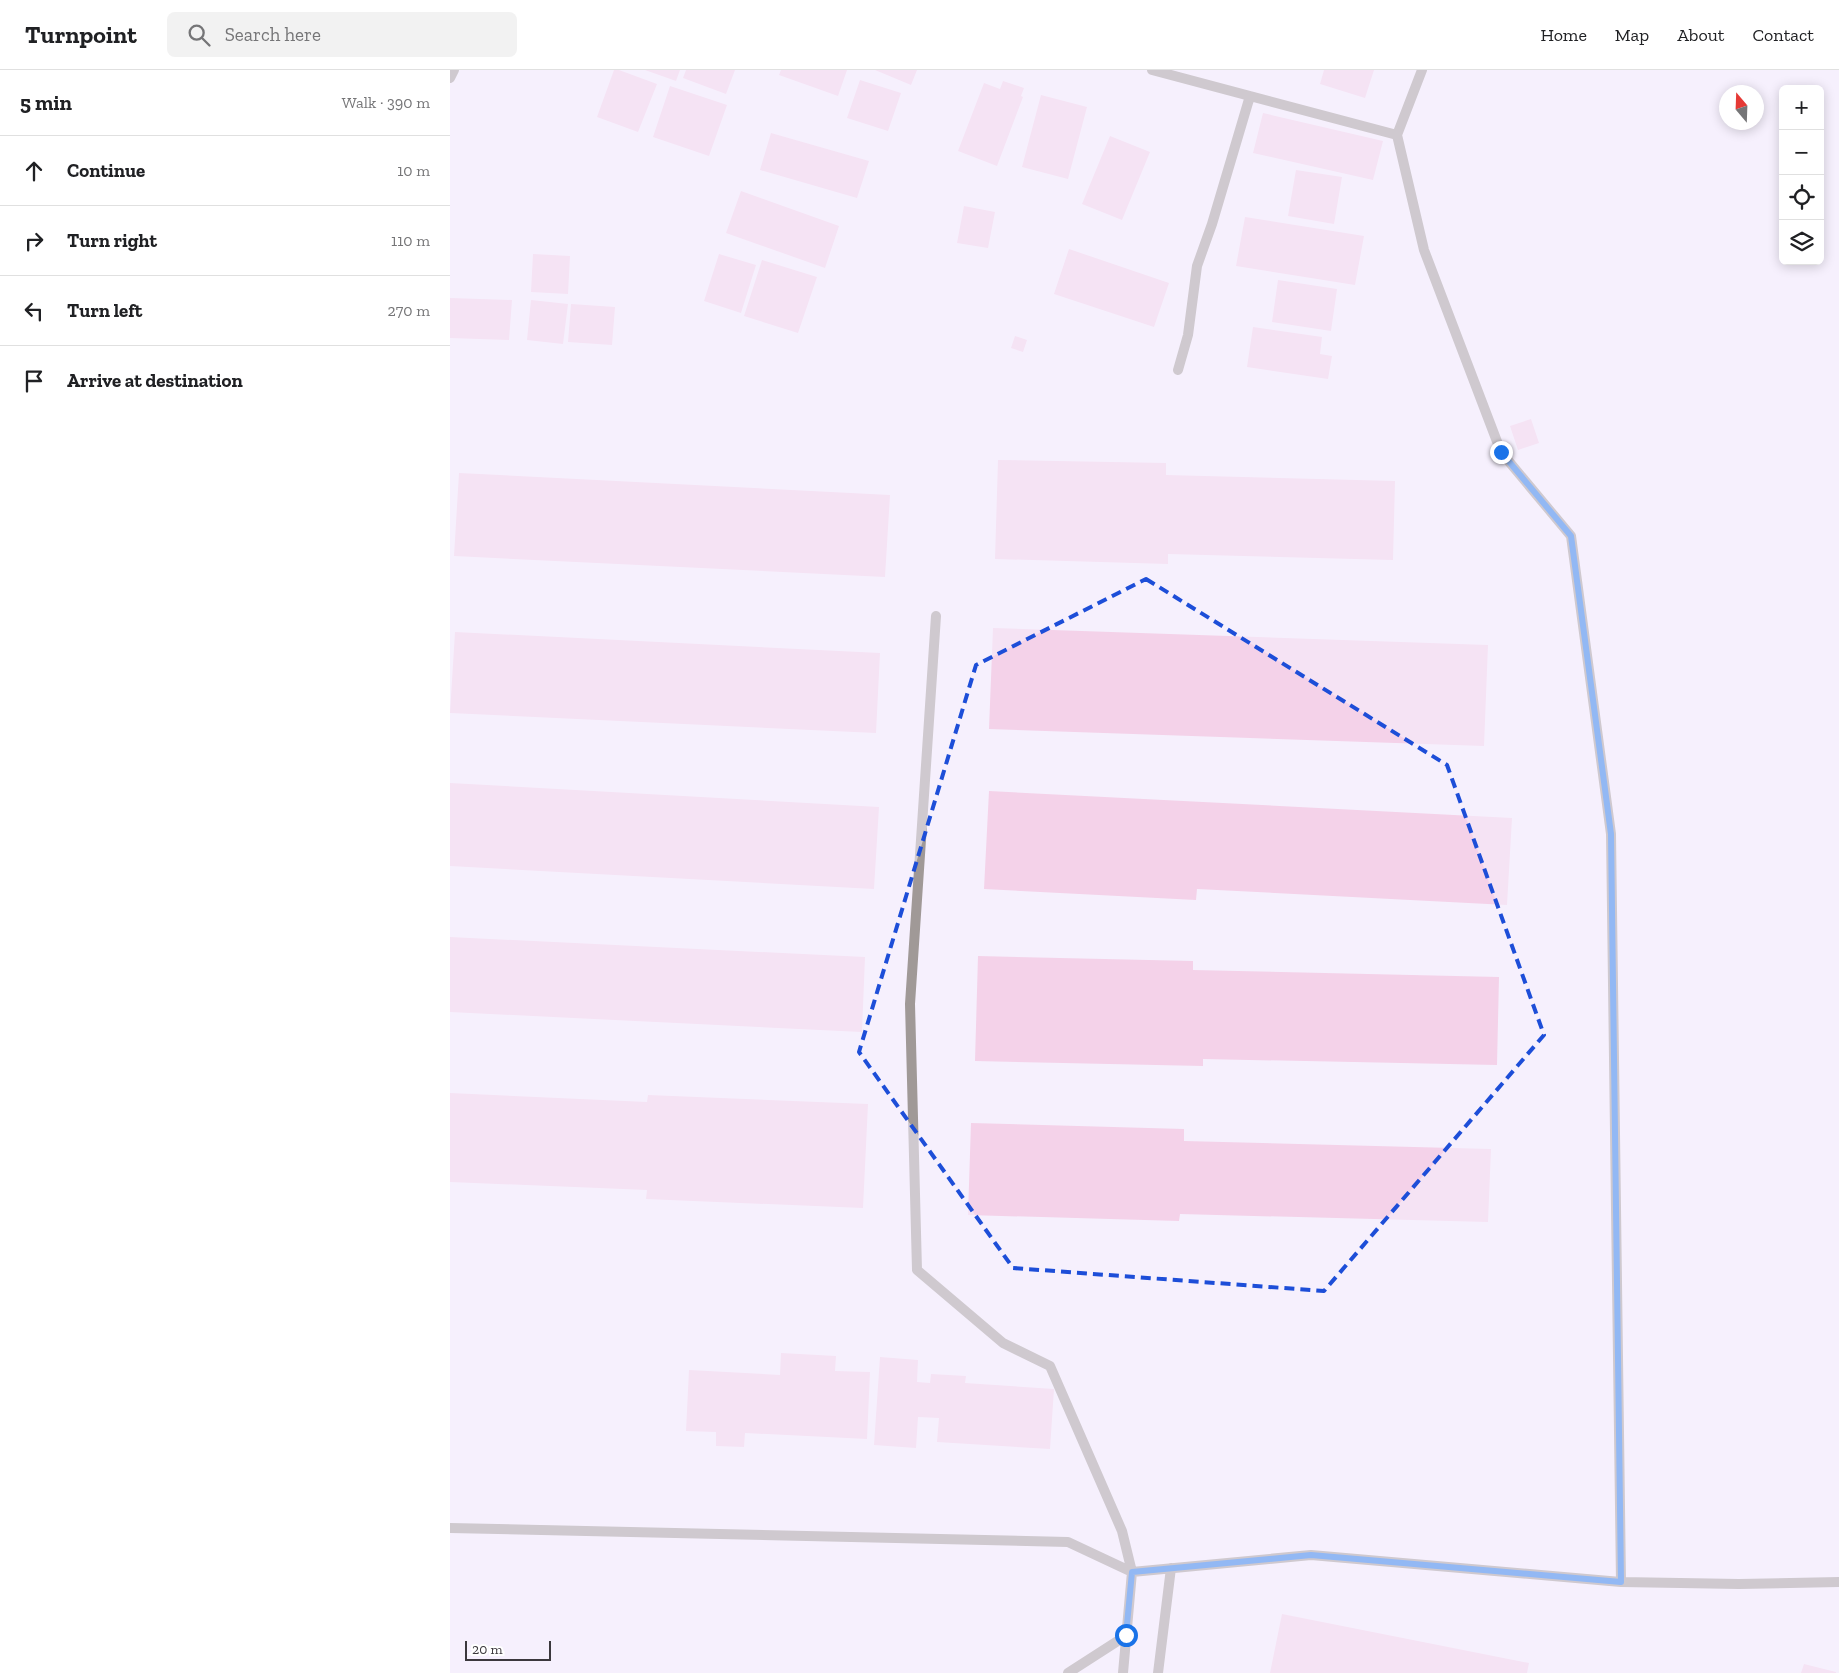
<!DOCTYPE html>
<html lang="en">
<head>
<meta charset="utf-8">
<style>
  :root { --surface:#fff; --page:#f2f2f2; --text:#202124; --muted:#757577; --line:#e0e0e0 }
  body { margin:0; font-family:"Zilla Slab",serif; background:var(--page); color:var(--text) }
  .controls { position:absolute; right:15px; top:15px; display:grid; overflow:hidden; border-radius:8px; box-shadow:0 2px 12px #0003 }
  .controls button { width:45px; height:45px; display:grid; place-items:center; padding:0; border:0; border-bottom:1px solid var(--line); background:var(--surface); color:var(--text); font:25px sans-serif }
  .compass { position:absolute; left:1269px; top:15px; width:45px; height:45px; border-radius:50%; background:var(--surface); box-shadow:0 2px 12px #0003; rotate:341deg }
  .scale { position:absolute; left:15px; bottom:12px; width:86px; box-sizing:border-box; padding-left:5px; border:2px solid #3b383d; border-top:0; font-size:14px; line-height:18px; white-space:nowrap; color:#3b383d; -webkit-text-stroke:4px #fff; paint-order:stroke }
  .stop { position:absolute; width:15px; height:15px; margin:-11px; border:4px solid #1a73e8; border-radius:50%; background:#fff }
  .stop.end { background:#1a73e8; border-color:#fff; box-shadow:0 1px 5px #0008 }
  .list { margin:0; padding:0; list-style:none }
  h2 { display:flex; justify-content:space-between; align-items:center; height:65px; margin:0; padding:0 20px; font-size:21px }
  h2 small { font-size:16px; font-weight:400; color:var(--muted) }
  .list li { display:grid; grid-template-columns:32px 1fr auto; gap:15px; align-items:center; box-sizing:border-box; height:70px; padding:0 20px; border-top:1px solid var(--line) }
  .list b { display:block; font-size:19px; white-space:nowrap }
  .list em { font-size:16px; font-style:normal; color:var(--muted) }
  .icon { flex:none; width:28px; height:28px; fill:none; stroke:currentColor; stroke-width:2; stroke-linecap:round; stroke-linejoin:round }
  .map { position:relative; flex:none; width:1389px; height:1603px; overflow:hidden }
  header { display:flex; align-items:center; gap:30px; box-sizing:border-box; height:70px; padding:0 25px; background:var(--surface); border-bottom:1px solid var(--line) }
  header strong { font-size:24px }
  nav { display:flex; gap:28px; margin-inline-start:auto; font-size:18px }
  .search { width:350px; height:45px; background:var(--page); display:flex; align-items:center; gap:12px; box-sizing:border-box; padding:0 18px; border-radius:8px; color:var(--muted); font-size:19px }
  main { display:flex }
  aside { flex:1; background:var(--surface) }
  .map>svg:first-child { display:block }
  .building { fill:#f4d2e9 }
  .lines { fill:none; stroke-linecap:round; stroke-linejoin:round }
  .street { stroke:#a09997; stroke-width:10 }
  .route { stroke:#1a73e8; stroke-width:6 }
  .marked { fill:none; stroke:#1d4ed8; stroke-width:4; stroke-dasharray:10 6; stroke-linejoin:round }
</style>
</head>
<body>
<header>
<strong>Turnpoint</strong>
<div class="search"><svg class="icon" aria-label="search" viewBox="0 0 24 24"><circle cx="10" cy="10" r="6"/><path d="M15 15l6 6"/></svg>Search here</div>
<nav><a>Home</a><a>Map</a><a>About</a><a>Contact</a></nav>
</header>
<main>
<aside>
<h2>5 min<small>Walk · 390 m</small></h2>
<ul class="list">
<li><svg class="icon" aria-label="ahead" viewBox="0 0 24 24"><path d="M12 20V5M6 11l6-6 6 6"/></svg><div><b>Continue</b></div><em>10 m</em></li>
<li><svg class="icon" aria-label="right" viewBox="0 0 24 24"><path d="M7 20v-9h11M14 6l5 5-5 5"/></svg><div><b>Turn right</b></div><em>110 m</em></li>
<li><svg class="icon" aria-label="left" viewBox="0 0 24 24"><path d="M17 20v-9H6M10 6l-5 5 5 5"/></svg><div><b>Turn left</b></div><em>270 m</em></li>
<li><svg class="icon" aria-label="arrive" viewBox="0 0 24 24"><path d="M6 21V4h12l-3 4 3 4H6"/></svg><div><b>Arrive at destination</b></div></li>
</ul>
</aside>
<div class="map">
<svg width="1389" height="1603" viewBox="0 0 1389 1603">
  <rect width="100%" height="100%" fill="#f6f0fd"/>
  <path class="building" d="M 164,0 L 169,0 L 207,14 L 188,62 L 147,47 Z
    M 195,0 L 230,0 L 226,11 Z
    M 236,0 L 285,0 L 276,24 L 233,8 Z
    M 331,0 L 397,0 L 388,26 L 329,5 Z
    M 425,0 L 467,0 L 461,15 Z
    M 874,0 L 924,0 L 915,28 L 870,14 Z
    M 410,10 L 451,23 L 438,61 L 397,48 Z
    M 553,11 L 574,18 L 571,26 L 573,27 L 547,96 L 508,81 L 534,13 L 550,19 Z
    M 220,16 L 277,35 L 259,86 L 203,67 Z
    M 591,25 L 637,37 L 618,109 L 572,97 Z
    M 813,43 L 933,71 L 923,110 L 803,83 Z
    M 321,63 L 419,91 L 407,128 L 310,100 Z
    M 660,66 L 700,82 L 672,150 L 632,134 Z
    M 846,100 L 892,107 L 884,154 L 838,146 Z
    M 291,121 L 389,156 L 375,198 L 276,163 Z
    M 514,136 L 545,142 L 538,178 L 507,173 Z
    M 795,147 L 914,166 L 905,215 L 786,196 Z
    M 619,179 L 719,213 L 704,257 L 604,224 Z
    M 83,184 L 120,186 L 118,224 L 81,222 Z
    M 269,184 L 306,195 L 291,243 L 254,231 Z
    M 312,190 L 367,207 L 348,263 L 294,246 Z
    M 828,210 L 887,219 L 881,261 L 822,252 Z
    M 0,228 L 62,230 L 59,270 L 0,268 Z
    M 81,230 L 118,234 L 113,274 L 77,270 Z
    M 121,234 L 165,237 L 162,275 L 118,272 Z
    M 803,257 L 872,267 L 870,284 L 882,286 L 878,309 L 797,297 Z
    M 565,266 L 577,270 L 573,282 L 561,278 Z
    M 1081,349 L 1089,373 L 1068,380 L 1060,356 Z
    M 548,390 L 716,393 L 716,405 L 945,411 L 943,490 L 718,484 L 718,494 L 545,489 Z
    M 9,403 L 440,425 L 435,507 L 4,486 Z
    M 543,558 L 1038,575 L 1034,676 L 539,659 Z
    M 5,562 L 430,583 L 426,663 L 0,643 Z
    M 0,713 L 429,737 L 424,819 L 0,796 Z
    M 539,721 L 1062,748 L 1057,835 L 747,819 L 746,830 L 534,819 Z
    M 0,867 L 415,887 L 412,962 L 0,942 Z
    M 528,886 L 743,891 L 743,900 L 1049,907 L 1047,995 L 753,989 L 753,996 L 525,991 Z
    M 0,1023 L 197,1032 L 198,1025 L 418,1034 L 413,1138 L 196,1129 L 197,1120 L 0,1112 Z
    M 521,1053 L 734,1059 L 734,1071 L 1041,1079 L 1038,1152 L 730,1144 L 729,1151 L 518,1145 Z
    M 331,1283 L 386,1286 L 385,1301 L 420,1302 L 417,1369 L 295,1363 L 294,1377 L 266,1376 L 266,1362 L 236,1361 L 239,1300 L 330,1305 Z
    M 430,1287 L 468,1290 L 467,1312 L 480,1313 L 481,1304 L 516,1306 L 515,1313 L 604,1319 L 600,1379 L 487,1372 L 489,1348 L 468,1347 L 466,1378 L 424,1375 Z
    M 832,1544 L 1079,1593 L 1077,1603 L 820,1603 Z
    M 1354,1594 L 1386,1602 L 1386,1603 L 1351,1603 Z"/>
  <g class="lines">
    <path class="street" d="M 702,0 L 947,65
      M 972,0 L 947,65 L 974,180 L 1051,382 L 1121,466 L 1161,764 L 1171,1512
      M 0,8 L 4,0
      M 728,300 L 738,265 L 747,196 L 762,154 L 800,26
      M 486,546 L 460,934 L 467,1200 L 553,1273 L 600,1296 L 672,1461 L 682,1502 L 673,1603
      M 0,1458 L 618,1472 L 682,1502 L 861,1485 L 1171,1512 L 1289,1514 L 1389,1512
      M 618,1603 L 677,1565
      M 708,1603 L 721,1498"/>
  </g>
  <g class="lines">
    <path class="route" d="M 676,1565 L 682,1502 L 861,1485 L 1171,1512 L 1161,764 L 1121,466 L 1051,382"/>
  </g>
  <path d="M0 0H1389V1603H0ZM 696,509 L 997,695 L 1094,965 L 874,1221 L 563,1198 L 409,982 L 526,595 Z" fill="#f6f0fd" fill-opacity=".55" fill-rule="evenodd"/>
  <path class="marked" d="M 696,509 L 997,695 L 1094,965 L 874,1221 L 563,1198 L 409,982 L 526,595 Z"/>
</svg>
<div class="controls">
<button>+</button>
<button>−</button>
<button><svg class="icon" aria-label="locate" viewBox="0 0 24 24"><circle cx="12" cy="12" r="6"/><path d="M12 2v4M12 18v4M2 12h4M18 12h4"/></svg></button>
<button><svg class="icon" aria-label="layers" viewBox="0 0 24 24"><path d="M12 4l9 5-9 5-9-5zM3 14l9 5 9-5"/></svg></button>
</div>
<svg class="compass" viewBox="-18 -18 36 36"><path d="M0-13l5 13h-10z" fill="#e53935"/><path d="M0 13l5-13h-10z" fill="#757577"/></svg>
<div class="scale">20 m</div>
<div class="stop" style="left:676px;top:1565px"></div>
<div class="stop end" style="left:1051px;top:382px"></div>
</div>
</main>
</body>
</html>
